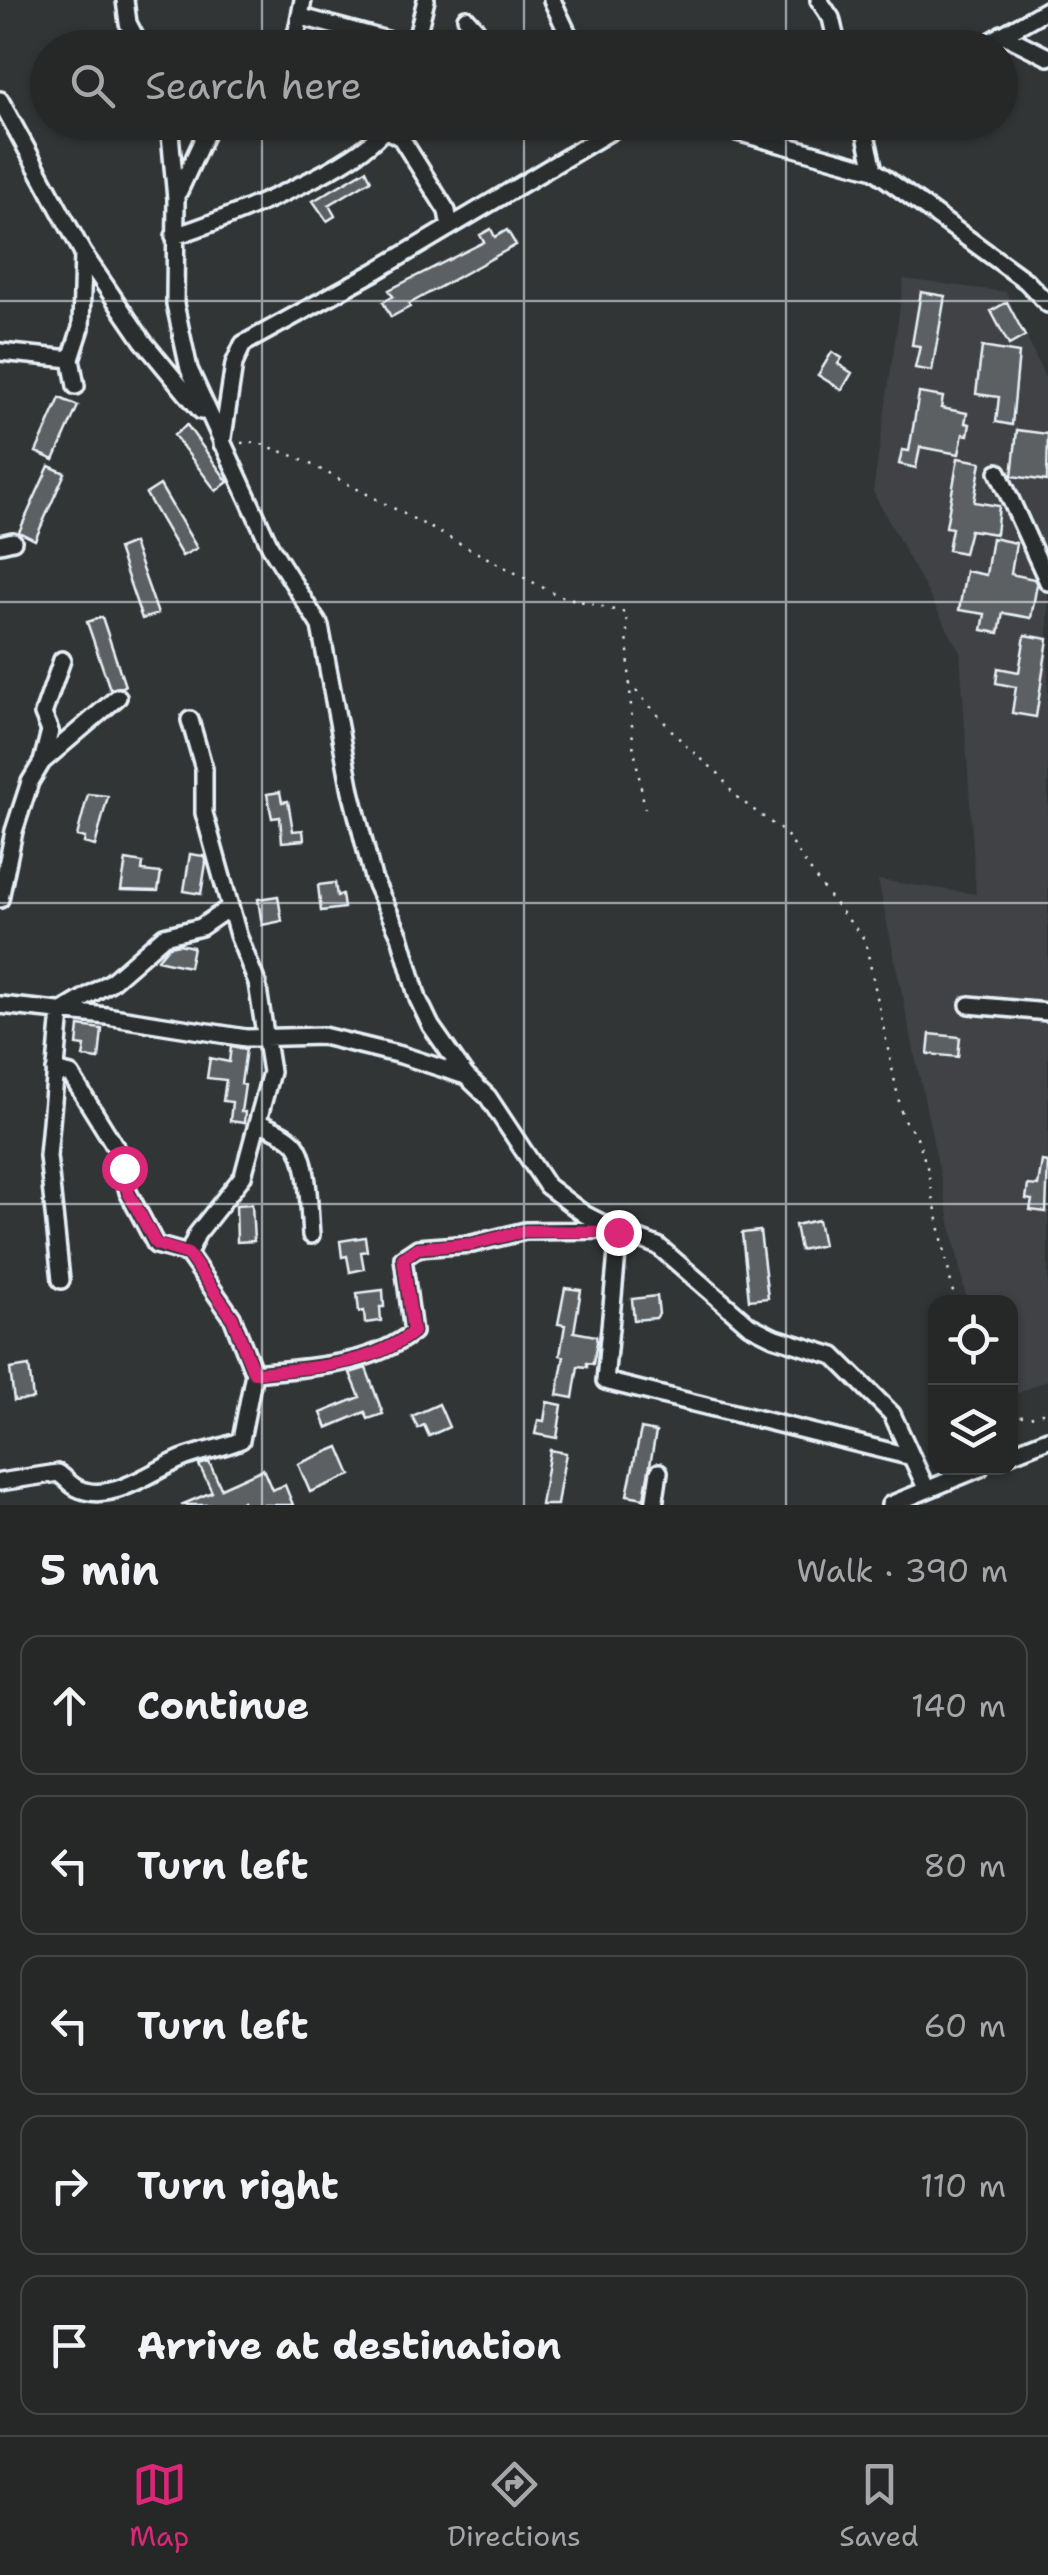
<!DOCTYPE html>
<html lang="en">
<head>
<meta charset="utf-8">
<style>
  :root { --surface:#262828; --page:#323434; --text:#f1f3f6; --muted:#a4a6a8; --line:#424445; --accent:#db2777 }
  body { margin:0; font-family:"Shantell Sans",sans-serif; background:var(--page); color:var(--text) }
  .controls { position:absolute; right:30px; bottom:30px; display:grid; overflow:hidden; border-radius:20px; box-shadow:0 2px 8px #0004 }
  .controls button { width:90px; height:90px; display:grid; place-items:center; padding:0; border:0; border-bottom:2px solid var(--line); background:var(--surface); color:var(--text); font:50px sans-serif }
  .stop { position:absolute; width:30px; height:30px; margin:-22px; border:8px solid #db2777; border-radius:50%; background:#fff }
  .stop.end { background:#db2777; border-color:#fff; box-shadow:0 2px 10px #0008 }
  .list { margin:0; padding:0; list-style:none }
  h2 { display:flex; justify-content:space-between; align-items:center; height:130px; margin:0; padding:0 40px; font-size:42px }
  h2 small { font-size:32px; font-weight:400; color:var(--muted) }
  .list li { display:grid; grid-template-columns:65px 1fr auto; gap:30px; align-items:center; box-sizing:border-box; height:140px; margin:0 20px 20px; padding:0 20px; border:2px solid var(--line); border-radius:20px }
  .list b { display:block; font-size:38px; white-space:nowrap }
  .list em { font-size:32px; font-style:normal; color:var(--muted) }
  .icon { flex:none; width:55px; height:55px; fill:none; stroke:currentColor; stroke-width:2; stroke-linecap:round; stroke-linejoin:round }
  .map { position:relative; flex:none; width:1048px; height:1505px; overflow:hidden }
  .search { position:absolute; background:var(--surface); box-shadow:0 2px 8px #0004; left:30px; right:30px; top:30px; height:110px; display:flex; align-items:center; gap:25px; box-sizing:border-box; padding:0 35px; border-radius:55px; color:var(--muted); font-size:38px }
  .sheet { height:930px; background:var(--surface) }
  nav { display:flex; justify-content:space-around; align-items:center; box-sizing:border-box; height:140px; border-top:2px solid var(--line); background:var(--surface); font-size:28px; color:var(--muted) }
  nav a { display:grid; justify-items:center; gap:5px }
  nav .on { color:var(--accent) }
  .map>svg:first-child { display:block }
  .built { fill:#3f4244 }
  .building { fill:#5c6063; stroke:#e8f1f8; stroke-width:2.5 }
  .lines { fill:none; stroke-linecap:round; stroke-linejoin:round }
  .minor-casing { stroke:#e8f1f8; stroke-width:22 }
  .path { stroke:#e8f1f8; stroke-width:2.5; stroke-dasharray:2.5 8; stroke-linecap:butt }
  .minor { stroke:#2a2d2e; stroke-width:15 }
  .route { stroke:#db2777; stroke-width:12 }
  .grid { fill:none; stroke:#e8f1f8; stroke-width:2.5; stroke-opacity:0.55 }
</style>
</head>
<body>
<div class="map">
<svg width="1048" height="1505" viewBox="0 0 1048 1505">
  <rect width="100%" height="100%" fill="#323536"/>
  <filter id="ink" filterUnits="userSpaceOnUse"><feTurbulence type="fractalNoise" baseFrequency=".01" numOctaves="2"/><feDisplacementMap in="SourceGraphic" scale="20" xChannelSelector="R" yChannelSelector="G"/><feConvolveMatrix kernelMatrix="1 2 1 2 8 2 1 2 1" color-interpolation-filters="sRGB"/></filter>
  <g filter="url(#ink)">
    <path class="built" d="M 904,279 L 1006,292 L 1048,384 L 1048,1380 L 1011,1396 L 1010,1302 L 967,1302 L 878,880 L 976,894 L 960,652 L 873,492 Z"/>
    <path class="building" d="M 366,170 L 371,180 L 329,205 L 335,216 L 327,221 L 313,201 Z
      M 491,229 L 495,237 L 507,230 L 516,245 L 409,304 L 410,307 L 391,317 L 383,302 L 393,296 L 389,290 L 484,242 L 480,235 Z
      M 921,292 L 945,296 L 932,371 L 915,368 L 920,346 L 912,345 Z
      M 1007,302 L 1025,336 L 1009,345 L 991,311 Z
      M 982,347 L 1019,353 L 1012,425 L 996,422 L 999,397 L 976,394 Z
      M 832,352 L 842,358 L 838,364 L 852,373 L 842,390 L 818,375 Z
      M 919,393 L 943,397 L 941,408 L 967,413 L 965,423 L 970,424 L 968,435 L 963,434 L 959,454 L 920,447 L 916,468 L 899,464 L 902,450 L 909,451 Z
      M 60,398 L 78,406 L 54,460 L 36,452 Z
      M 187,425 L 228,482 L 216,491 L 174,435 Z
      M 1017,430 L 1048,434 L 1047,481 L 1012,476 Z
      M 958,458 L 981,462 L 974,502 L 999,506 L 996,534 L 970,530 L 964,553 L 948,550 L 952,528 L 946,527 Z
      M 49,466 L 65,473 L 35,540 L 19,532 Z
      M 160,485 L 197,548 L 182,556 L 146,494 Z
      M 992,538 L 1016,543 L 1011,574 L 1034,579 L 1037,584 L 1031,618 L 1003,613 L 999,633 L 982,630 L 985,614 L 959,610 L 966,571 L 986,575 Z
      M 133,543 L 158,614 L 142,619 L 118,549 Z
      M 102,617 L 125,686 L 122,687 L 110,689 L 87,622 Z
      M 1025,635 L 1048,639 L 1036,717 L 1012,713 L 1016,687 L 996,683 L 998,668 L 1019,672 Z
      M 280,792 L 282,802 L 288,801 L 293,831 L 303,830 L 304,840 L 282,842 L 280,817 L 272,818 L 267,794 Z
      M 88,794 L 108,796 L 95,846 L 84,843 L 85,838 L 77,836 Z
      M 190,854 L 204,856 L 206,863 L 201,894 L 184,891 Z
      M 126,860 L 143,863 L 142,871 L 161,873 L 158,891 L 121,890 Z
      M 335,883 L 337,896 L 342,894 L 344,908 L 321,911 L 318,885 Z
      M 278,896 L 282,921 L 262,925 L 258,899 Z
      M 179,944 L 193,947 L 189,967 L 157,960 L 169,946 Z
      M 79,1026 L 102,1029 L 99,1059 L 83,1057 L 85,1046 L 77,1045 Z
      M 930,1034 L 960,1037 L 958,1057 L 928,1054 Z
      M 231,1047 L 246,1049 L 241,1084 L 245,1085 L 241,1112 L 245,1112 L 244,1123 L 230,1121 L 232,1102 L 223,1101 L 226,1080 L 207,1078 L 210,1058 L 229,1062 Z
      M 1042,1161 L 1048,1162 L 1046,1212 L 1030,1210 L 1032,1200 L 1026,1199 L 1028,1185 L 1038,1186 Z
      M 252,1204 L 254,1241 L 237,1242 L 236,1205 Z
      M 818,1220 L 823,1245 L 800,1250 L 795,1225 Z
      M 760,1231 L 768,1298 L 749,1300 L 742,1233 Z
      M 365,1237 L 367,1251 L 361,1252 L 364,1269 L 350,1272 L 347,1256 L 342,1257 L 340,1241 Z
      M 565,1288 L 581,1290 L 574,1332 L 596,1336 L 597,1342 L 593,1364 L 587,1363 L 587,1367 L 578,1366 L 573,1398 L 557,1395 L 564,1356 L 560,1355 L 565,1325 L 558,1324 Z
      M 383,1290 L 384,1307 L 380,1307 L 381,1321 L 365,1323 L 364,1311 L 359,1312 L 357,1293 Z
      M 657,1296 L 659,1314 L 656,1318 L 634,1320 L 632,1299 Z
      M 29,1366 L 33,1399 L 14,1401 L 10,1369 Z
      M 366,1368 L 383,1414 L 368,1419 L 365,1412 L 327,1428 L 321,1413 L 360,1397 L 350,1373 Z
      M 547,1402 L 562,1405 L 557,1438 L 535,1434 L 538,1420 L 544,1421 Z
      M 439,1404 L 449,1427 L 429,1436 L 424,1425 L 418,1428 L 412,1416 Z
      M 641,1429 L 656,1432 L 644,1498 L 627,1495 Z
      M 339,1447 L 351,1475 L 310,1492 L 298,1464 Z
      M 550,1450 L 566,1453 L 560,1486 L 557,1505 L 541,1505 Z
      M 209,1462 L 221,1488 L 263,1469 L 272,1490 L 285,1485 L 293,1505 L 245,1505 L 243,1501 L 235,1505 L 181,1505 L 212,1492 L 199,1465 Z"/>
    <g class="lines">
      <defs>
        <path id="minor" d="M 125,0 L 128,23 L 141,48
          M 552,0 L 567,32 L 579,48
          M 819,0 L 831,18 L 838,48
          M 302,17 L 417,48
          M 466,18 L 476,29 L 482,48
          M 1002,34 L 1048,57
          M 288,48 L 297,31 L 303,0
          M 414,48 L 426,0
          M 979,48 L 1048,9
          M 0,100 L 83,253 L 143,341 L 201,411
          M 169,122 L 176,199 L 175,304 L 189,369 L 270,546 L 320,626 L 351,791 L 373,878 L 400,936 L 418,999 L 431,1026 L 466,1076
          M 701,122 L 874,170
          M 863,122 L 874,170 L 1026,281 L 1048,304
          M 385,129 L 401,138 L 447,211 L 450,227
          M 179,191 L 211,122
          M 174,236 C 217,223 372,163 388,122
          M 0,352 L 71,359
          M 76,386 L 71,359 L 81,328 L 83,253
          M 222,444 L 234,364 L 243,344 L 376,271 L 626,122
          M 998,472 L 1048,582
          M 0,544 L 13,541
          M 190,720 L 204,769 L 204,813 L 238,935 L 257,983 L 271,1072 L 243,1176 L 197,1234 L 188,1254 L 232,1317 L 254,1373
          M 42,762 L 118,697
          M 0,899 L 14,831 L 30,782 L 42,762 L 50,731 L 43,714 L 62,660
          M 0,1005 L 107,1016 L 246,1038 L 323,1036 L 401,1055 L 466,1076 L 488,1097 L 547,1186 L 584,1214 L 613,1229 L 658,1246 L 749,1325 L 773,1337 L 834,1356 L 892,1414 L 927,1490
          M 969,1005 L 1048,1012
          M 55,1071 L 71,1075 L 118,1151 L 128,1192 L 156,1245 L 188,1254
          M 258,1122 C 270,1128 291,1135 298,1148 C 309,1167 309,1212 311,1235
          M 619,1232 L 605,1381 L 912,1457
          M 61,1280 L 48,1156 L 61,1012 L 111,982 L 164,936 L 201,927 L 230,907
          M 1010,1454 L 1048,1439
          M 0,1482 L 58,1473 C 65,1477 69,1484 77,1488 C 110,1505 152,1471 181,1459 C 200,1451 221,1449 241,1440 L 254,1373 C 308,1367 369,1367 413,1332 L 403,1258 L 418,1248 L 472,1244 L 525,1231 L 610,1230
          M 654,1505 L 659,1472
          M 890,1505 L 980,1468"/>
      </defs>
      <use href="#minor" class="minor-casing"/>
      <path class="path" d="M 241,443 L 256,442 L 299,458 L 557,595 L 626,613 L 633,744 L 645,809
        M 629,683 L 685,745 L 719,774 L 734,795 L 786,834 L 823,889 L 865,940 L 901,1111 L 904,1120 L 917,1137 L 927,1167 L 955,1302
        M 1010,1414 L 1030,1417 L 1048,1411"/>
      <use href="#minor" class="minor"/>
    </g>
  </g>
  <g class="lines" filter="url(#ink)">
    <path class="route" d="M 124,1168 L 128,1192 L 156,1244 L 188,1254 L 232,1317 L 254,1373 C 308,1368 370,1367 413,1332 L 403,1258 L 418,1248 L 472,1244 L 525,1231 L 618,1232"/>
  </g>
  <path class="grid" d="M 262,0 L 262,48M 524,0 L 524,48M 786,0 L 786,48M 262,122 L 262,1505M 524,122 L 524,1505M 786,122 L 786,1505M 0,301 L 1048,301M 0,602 L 1048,602M 0,903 L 1048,903M 0,1204 L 1048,1204"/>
</svg>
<div class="controls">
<button><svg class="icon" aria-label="locate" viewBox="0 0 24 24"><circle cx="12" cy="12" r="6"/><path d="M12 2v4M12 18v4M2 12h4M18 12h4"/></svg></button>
<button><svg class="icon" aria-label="layers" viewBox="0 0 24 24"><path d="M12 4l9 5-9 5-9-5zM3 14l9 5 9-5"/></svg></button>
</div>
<div class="stop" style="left:124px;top:1168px"></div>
<div class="stop end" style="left:618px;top:1232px"></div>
<div class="search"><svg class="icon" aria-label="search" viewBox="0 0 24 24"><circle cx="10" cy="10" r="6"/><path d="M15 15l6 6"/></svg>Search here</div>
</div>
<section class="sheet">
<h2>5 min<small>Walk · 390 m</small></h2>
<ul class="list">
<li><svg class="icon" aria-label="ahead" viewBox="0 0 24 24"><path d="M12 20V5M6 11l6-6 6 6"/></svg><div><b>Continue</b></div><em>140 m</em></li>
<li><svg class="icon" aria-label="left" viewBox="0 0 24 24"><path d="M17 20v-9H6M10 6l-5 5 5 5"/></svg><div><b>Turn left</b></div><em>80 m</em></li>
<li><svg class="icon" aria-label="left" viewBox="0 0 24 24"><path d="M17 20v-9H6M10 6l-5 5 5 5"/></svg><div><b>Turn left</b></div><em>60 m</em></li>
<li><svg class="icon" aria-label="right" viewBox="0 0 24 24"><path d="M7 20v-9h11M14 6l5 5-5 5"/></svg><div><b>Turn right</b></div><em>110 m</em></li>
<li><svg class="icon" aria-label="arrive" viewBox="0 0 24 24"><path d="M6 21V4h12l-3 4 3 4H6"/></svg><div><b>Arrive at destination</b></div></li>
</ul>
</section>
<nav>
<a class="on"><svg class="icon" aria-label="map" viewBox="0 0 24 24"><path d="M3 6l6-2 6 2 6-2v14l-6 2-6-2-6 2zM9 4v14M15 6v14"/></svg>Map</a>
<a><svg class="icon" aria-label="directions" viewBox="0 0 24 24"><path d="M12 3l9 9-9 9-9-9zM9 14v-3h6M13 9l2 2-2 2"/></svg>Directions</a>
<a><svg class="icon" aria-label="saved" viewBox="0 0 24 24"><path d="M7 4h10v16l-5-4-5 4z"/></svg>Saved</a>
</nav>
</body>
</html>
